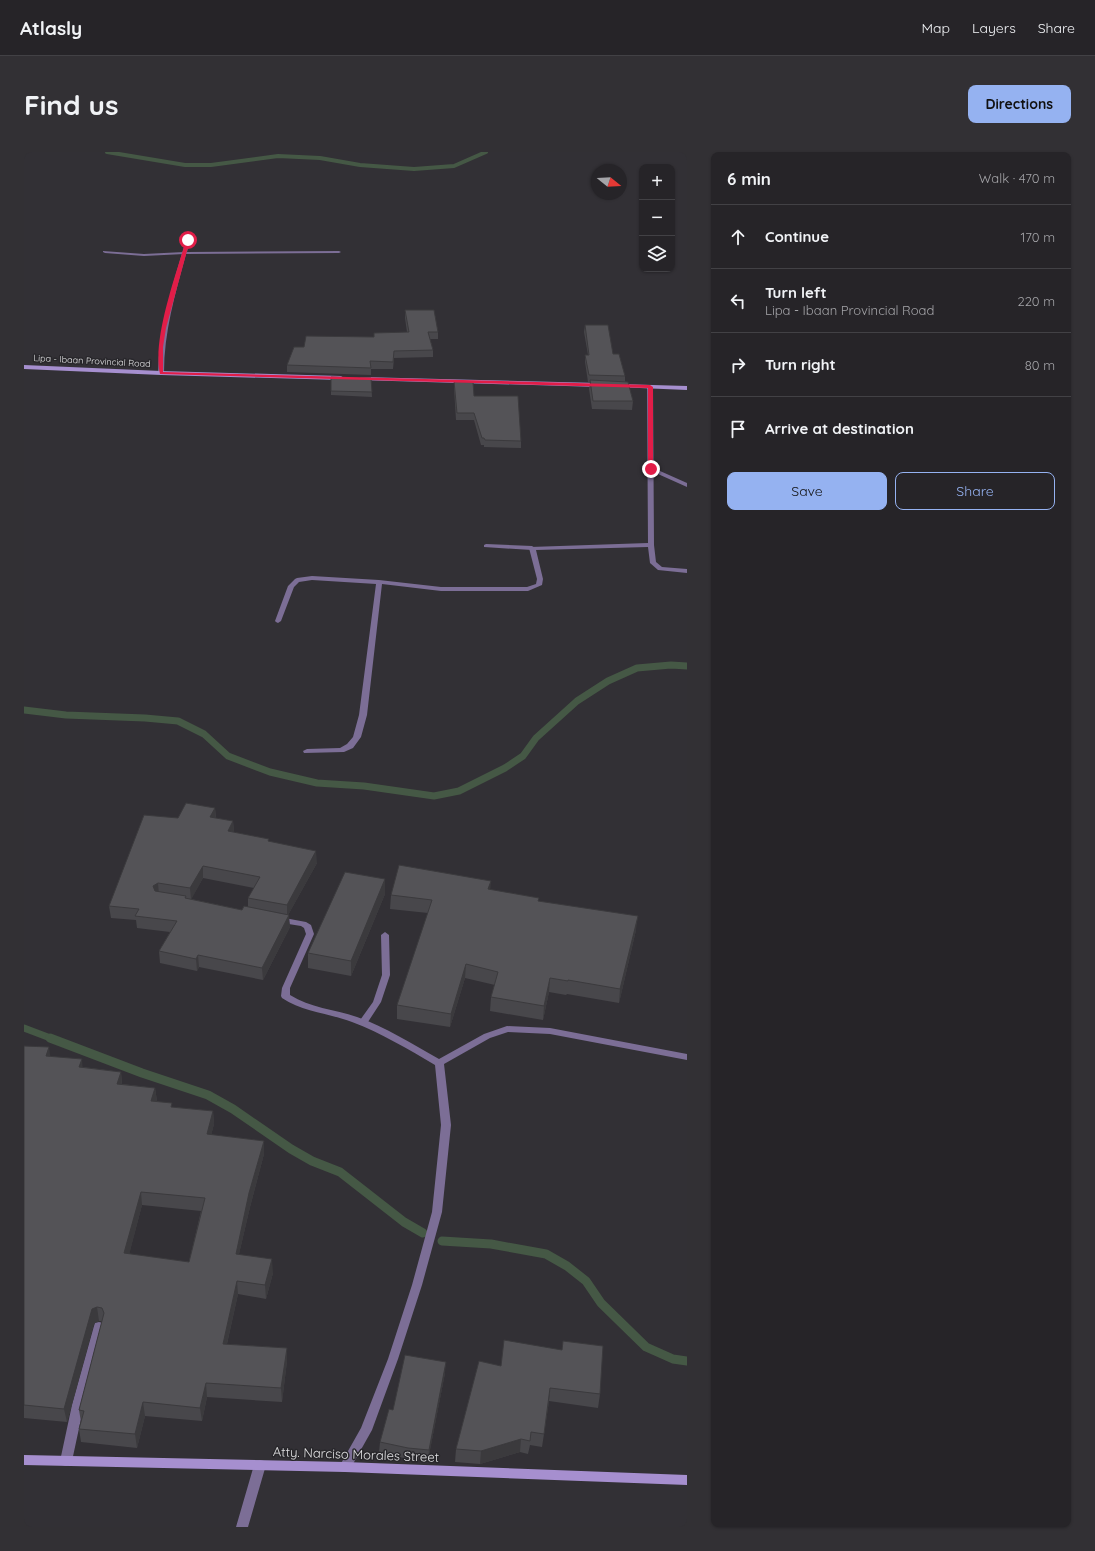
<!DOCTYPE html>
<html lang="en">
<head>
<meta charset="utf-8">
<style>
  :root { --surface:#262428; --page:#323034; --text:#f1f3f6; --muted:#a4a4a8; --line:#424145; --accent:#95b2f1 }
  body { margin:0; font-family:Quicksand,sans-serif; background:var(--page); color:var(--text) }
  .controls { position:absolute; right:12px; top:12px; display:grid; overflow:hidden; border-radius:8px; box-shadow:0 1px 3px #0004 }
  .controls button { width:36px; height:36px; display:grid; place-items:center; padding:0; border:0; border-bottom:1px solid var(--line); background:var(--surface); color:var(--text); font:20px sans-serif }
  .compass { position:absolute; left:567px; top:12px; width:36px; height:36px; border-radius:50%; background:var(--surface); box-shadow:0 1px 3px #0004; rotate:108deg }
  .stop { position:absolute; width:12px; height:12px; margin:-9px; border:3px solid #e11d48; border-radius:50%; background:#fff }
  .stop.end { background:#e11d48; border-color:#fff; box-shadow:0 1px 4px #0008 }
  .list { margin:0; padding:0; list-style:none }
  h2 { display:flex; justify-content:space-between; align-items:center; height:52px; margin:0; padding:0 16px; font-size:17px }
  h2 small { font-size:13px; font-weight:400; color:var(--muted) }
  .list li { display:grid; grid-template-columns:26px 1fr auto; gap:12px; align-items:center; box-sizing:border-box; height:64px; padding:0 16px; border-top:1px solid var(--line) }
  .list b { display:block; font-size:15px; white-space:nowrap }
  .list p { margin:0; font-size:13px; white-space:nowrap; color:var(--muted) }
  .list em { font-size:13px; font-style:normal; color:var(--muted) }
  .actions { display:flex; gap:8px; padding:12px 16px }
  .actions a { flex:1; padding:9px 0; border:1px solid var(--accent); border-radius:8px; text-align:center; font-size:14px; color:var(--accent) }
  .actions .main { background:var(--accent); color:#111 }
  .icon { flex:none; width:22px; height:22px; fill:none; stroke:currentColor; stroke-width:2; stroke-linecap:round; stroke-linejoin:round }
  .map { position:relative; flex:none; width:663px; height:1375px; overflow:hidden; border-radius:8px }
  header { display:flex; align-items:center; gap:24px; box-sizing:border-box; height:56px; padding:0 20px; background:var(--surface); border-bottom:1px solid var(--line) }
  header strong { font-size:19px }
  nav { display:flex; gap:22px; margin-inline-start:auto; font-size:14px }
  .intro { display:flex; align-items:center; justify-content:space-between; box-sizing:border-box; height:96px; padding:0 24px }
  h1 { margin:0; font-size:28px }
  .button { padding:10px 18px; border-radius:8px; background:var(--accent); color:#111; font-size:14px; font-weight:700 }
  main { display:flex; gap:24px; padding:0 24px }
  aside { flex:1; background:var(--surface); border-radius:8px; box-shadow:0 1px 3px #0004 }
  .map>svg:first-child { display:block }
  .lines { fill:none; stroke-linecap:round; stroke-linejoin:round }
  .stream-far2 { stroke:#455845; stroke-width:4 }
  .stream-far1 { stroke:#455845; stroke-width:7 }
  .stream { stroke:#455845; stroke-width:9 }
  .lane { fill:#7c6e96; fill-rule:evenodd }
  .street { fill:#7c6e96; fill-rule:evenodd }
  .secondary { fill:#a68fcf; fill-rule:evenodd }
  .wall { fill:#48474b; fill-rule:evenodd }
  .shaded-wall { fill:#3b3a3d }
  .building { fill:#545357; stroke:#3b3a3d; fill-rule:evenodd }
  .route { fill:#e11d48 }
  .labels { text-anchor:middle; stroke-width:3; stroke-linejoin:round; paint-order:stroke }
  .far-street-label { font-size:9px; fill:#e1e1e3; stroke:#28272b }
  .near-street-label { font-size:13px; fill:#e1e1e3; stroke:#28272b }
</style>
</head>
<body>
<header>
<strong>Atlasly</strong>
<nav><a>Map</a><a>Layers</a><a>Share</a></nav>
</header>
<div class="intro"><h1>Find us</h1><a class="button">Directions</a></div>
<main>
<div class="map">
<svg width="663" height="1375" viewBox="0 0 663 1375">
  <rect width="100%" height="100%" fill="#323035"/>
  <g class="lines">
    <path class="stream-far2" d="M 83,0 L 161,13 L 187,13 L 254,4 L 296,6 L 336,13 L 390,17 L 430,14 L 462,0"/>
    <path class="stream-far1" d="M 0,558 L 42,563 L 121,566 L 154,569 L 180,582 L 204,604 L 246,620 L 293,631 L 340,634 L 410,644 L 435,639 L 481,616 L 499,604 L 512,586 L 553,549 L 584,529 L 613,516 L 647,513 L 663,514
      M 0,876 L 29,887"/>
    <path class="stream" d="M 26,886 L 118,921 L 184,943 L 209,957 L 267,997 L 288,1009 L 316,1020 L 380,1070 L 399,1081
      M 418,1089 L 467,1092 L 522,1102 L 543,1114 L 562,1129 L 577,1151 L 622,1195 L 649,1207 L 663,1209"/>
    <path class="lane" d="M 79,99 L 120,102 L 160,100 L 162,101 L 160,102 L 120,104 L 81,101 L 79,100 Z
      M 627,315 L 663,331 L 663,335 L 625,318 L 624,317 Z
      M 462,392 L 508,394 L 511,396 L 508,398 L 460,395 L 460,393 Z
      M 361,780 L 365,783 L 366,823 L 357,850 L 342,873 L 336,873 L 334,871 L 349,850 L 358,823 L 357,783 Z"/>
    <path class="street" d="M 164,87 L 166,88 L 163,100 L 315,99 L 317,100 L 315,101 L 162,102 C 151,142 140,180 140,221 L 137,223 L 134,221 C 135,175 149,132 162,88 Z
      M 626,233 L 629,235 L 630,393 L 632,410 L 638,415 L 663,417 L 663,421 L 634,418 L 626,411 L 624,395 L 512,398 L 519,427 L 518,433 L 504,439 L 417,439 L 358,432 L 343,563 L 337,585 L 329,596 L 320,600 L 280,601 L 279,599 L 283,597 L 316,596 L 323,592 L 329,585 L 335,563 L 352,432 L 288,428 L 275,430 L 270,435 L 257,469 L 254,471 L 252,470 L 251,469 L 264,434 L 271,427 L 273,426 L 288,424 L 355,428 L 417,435 L 503,435 L 512,432 L 513,427 L 505,396 L 506,395 L 624,391 L 623,235 Z
      M 255,765 L 282,770 L 287,773 L 290,782 L 266,836 L 266,843 C 286,856 310,857 333,865 C 362,875 388,892 415,907 L 460,882 L 483,874 L 526,876 L 663,902 L 663,908 L 526,882 L 484,880 L 466,886 L 420,912 L 427,973 L 418,1060 L 398,1133 L 374,1207 L 348,1278 L 325,1319 L 321,1320 L 317,1319 L 315,1315 L 337,1276 L 364,1207 L 388,1133 L 408,1060 L 417,973 L 411,913 C 384,897 357,881 328,870 C 304,861 279,860 258,846 L 257,844 L 258,836 L 282,782 L 280,776 L 277,774 L 252,770 L 251,768 L 252,766 Z
      M 75,1170 L 79,1171 L 80,1174 L 60,1253 L 48,1309 L 46,1313 L 42,1314 L 38,1313 L 36,1309 L 48,1253 L 70,1174 L 71,1171 Z
      M 236,1308 L 240,1309 L 242,1313 L 224,1375 L 212,1375 L 230,1313 L 232,1309 Z"/>
    <path class="secondary" d="M 0,213 L 137,219 L 317,224 L 320,226 L 317,228 L 137,223 L 0,217 Z
      M 337,225 L 575,231 L 578,233 L 575,235 L 335,228 L 334,227 Z
      M 594,232 L 663,234 L 663,238 L 592,235 L 591,234 Z
      M 0,1303 L 321,1310 L 663,1323 L 663,1333 L 321,1320 L 0,1313 Z"/>
  </g>
  <path class="wall" d="M 381,158 L 414,180 L 414,187 L 406,187 L 409,198 L 409,205 L 370,206 L 369,217 L 347,217 L 347,223 L 263,220 L 263,213 L 280,195 L 383,180 L 381,166 Z
    M 561,173 L 589,202 L 601,224 L 601,229 L 609,249 L 608,258 L 568,257 L 565,237 L 566,230 L 564,230 L 561,210 L 561,203 L 564,203 L 560,180 Z
    M 307,225 L 347,226 L 348,245 L 307,243 Z
    M 430,229 L 450,244 L 497,289 L 497,296 L 460,295 L 460,293 L 457,293 L 450,268 L 432,268 L 430,236 Z
    M 191,656 L 192,666 L 209,669 L 210,680 L 245,690 L 293,711 L 264,763 L 266,775 L 239,828 L 175,815 L 173,819 L 136,811 L 135,799 L 146,780 L 113,776 L 112,768 L 87,766 L 85,754 L 154,666 ZM 179,726 L 230,736 L 224,746 L 224,755 L 218,758 L 167,747 Z
    M 361,727 L 361,742 L 327,824 L 284,816 L 284,801 Z
    M 466,738 L 515,746 L 514,749 L 612,778 L 595,851 L 543,842 L 542,843 L 525,840 L 519,868 L 466,859 L 467,845 L 471,833 L 441,826 L 426,875 L 373,867 L 373,853 L 404,761 L 366,757 L 367,743 Z
    M 0,894 L 26,904 L 59,915 L 97,920 L 98,932 L 131,936 L 133,949 L 148,955 L 189,959 L 190,972 L 187,983 L 240,989 L 240,1002 L 226,1055 L 215,1102 L 249,1121 L 242,1147 L 214,1142 L 203,1192 L 263,1196 L 263,1209 L 258,1250 L 183,1245 L 178,1269 L 121,1264 L 113,1296 L 57,1290 L 55,1277 L 57,1270 L 55,1258 L 78,1169 L 75,1169 L 70,1171 L 43,1270 L 0,1266 ZM 118,1053 L 177,1059 L 165,1110 L 105,1102 Z
    M 455,1209 L 576,1242 L 574,1256 L 525,1249 L 518,1295 L 506,1293 L 504,1302 L 496,1300 L 456,1312 L 431,1310 L 432,1297 Z
    M 421,1221 L 404,1308 L 384,1307 L 355,1300 L 356,1290 L 369,1258 Z"/>
  <path class="shaded-wall" d="M 191,656 L 192,668 L 186,665 Z
    M 209,669 L 210,680 L 204,679 Z
    M 292,699 L 293,711 L 263,765 L 263,753 Z
    M 179,714 L 179,726 L 167,748 L 166,736 Z
    M 361,727 L 361,742 L 327,824 L 327,809 Z
    M 467,729 L 466,742 L 464,737 Z
    M 134,731 L 135,743 L 130,746 L 129,734 Z
    M 265,763 L 266,775 L 239,828 L 238,816 Z
    M 614,764 L 612,778 L 595,851 L 596,837 Z
    M 174,803 L 175,815 L 173,819 L 172,807 Z
    M 442,812 L 441,826 L 426,875 L 427,862 Z
    M 526,826 L 525,840 L 519,868 L 520,854 Z
    M 25,895 L 27,909 L 22,904 Z
    M 58,907 L 59,921 L 55,915 Z
    M 97,920 L 98,934 L 93,932 Z
    M 131,936 L 133,949 L 127,949 Z
    M 189,959 L 190,972 L 184,996 L 183,982 Z
    M 240,989 L 240,1002 L 226,1055 L 212,1115 L 212,1102 L 225,1041 Z
    M 117,1040 L 118,1053 L 102,1115 L 100,1101 Z
    M 248,1107 L 249,1121 L 242,1147 L 241,1133 Z
    M 213,1129 L 214,1142 L 200,1205 L 199,1192 Z
    M 73,1155 L 75,1169 L 70,1171 L 43,1270 L 40,1257 L 68,1157 Z
    M 263,1196 L 263,1209 L 258,1250 L 257,1236 Z
    M 422,1210 L 421,1221 L 404,1308 L 405,1298 Z
    M 182,1231 L 183,1245 L 178,1269 L 176,1256 Z
    M 526,1236 L 525,1249 L 518,1295 L 520,1282 Z
    M 119,1250 L 121,1264 L 113,1296 L 111,1282 Z
    M 497,1287 L 496,1300 L 456,1312 L 457,1299 Z"/>
  <path class="building" d="M 381,158 L 410,158 L 414,180 L 404,180 L 409,198 L 370,199 L 369,210 L 346,209 L 347,216 L 263,213 L 270,195 L 280,195 L 282,184 L 350,185 L 350,181 L 385,180 Z
    M 561,173 L 584,173 L 589,202 L 595,202 L 601,224 L 565,223 L 561,203 L 565,203 Z
    M 307,225 L 347,226 L 348,240 L 307,239 Z
    M 566,228 L 604,230 L 609,249 L 569,249 Z
    M 430,229 L 449,230 L 450,244 L 494,244 L 497,289 L 461,288 L 460,286 L 458,286 L 450,261 L 433,261 Z
    M 162,651 L 191,656 L 186,665 L 209,669 L 204,679 L 245,687 L 244,689 L 292,699 L 263,753 L 224,746 L 236,725 L 179,714 L 166,736 L 134,731 L 129,734 L 131,739 L 162,744 L 161,746 L 218,758 L 220,754 L 265,763 L 238,816 L 174,803 L 172,807 L 135,799 L 153,769 L 111,764 L 115,757 L 85,754 L 120,663 L 154,666 Z
    M 375,713 L 467,729 L 464,737 L 515,746 L 514,749 L 614,764 L 596,837 L 544,828 L 544,829 L 526,826 L 520,854 L 467,845 L 474,820 L 442,812 L 427,862 L 373,853 L 408,748 L 367,743 Z
    M 321,720 L 361,727 L 327,809 L 284,801 Z
    M 0,894 L 25,895 L 22,904 L 58,907 L 55,915 L 97,920 L 93,932 L 131,936 L 127,949 L 148,951 L 147,955 L 189,959 L 183,982 L 240,989 L 225,1041 L 212,1102 L 248,1107 L 241,1133 L 213,1129 L 199,1192 L 263,1196 L 257,1236 L 182,1231 L 176,1256 L 119,1250 L 111,1282 L 55,1277 L 60,1259 L 55,1258 L 80,1161 L 78,1156 L 73,1155 L 68,1157 L 40,1257 L 0,1253 ZM 117,1040 L 181,1046 L 165,1110 L 100,1101 Z
    M 480,1188 L 538,1198 L 539,1189 L 579,1194 L 576,1242 L 526,1236 L 520,1282 L 507,1280 L 506,1289 L 497,1287 L 457,1299 L 432,1297 L 455,1209 L 477,1214 Z
    M 381,1203 L 422,1210 L 405,1298 L 384,1296 L 356,1290 L 365,1257 L 369,1258 Z"/>
  <path class="route" d="M 164,87 L 166,88 L 142,176 L 139,195 L 139,220 L 626,233 L 629,235 L 629,317 L 627,318 L 624,317 L 624,236 L 136,222 C 128,187 152,123 162,88 Z"/>
  <g class="labels">
    <g class="far-street-label">
      <text transform="translate(68 209) rotate(3)" y="3">Lipa - Ibaan Provincial Road</text>
    </g>
    <g class="near-street-label">
      <text transform="translate(332 1302) rotate(2)" y="5">Atty. Narciso Morales Street</text>
    </g>
  </g>
</svg>
<div class="controls">
<button>+</button>
<button>−</button>
<button><svg class="icon" aria-label="layers" viewBox="0 0 24 24"><path d="M12 4l9 5-9 5-9-5zM3 14l9 5 9-5"/></svg></button>
</div>
<svg class="compass" viewBox="-18 -18 36 36"><path d="M0-13l5 13h-10z" fill="#e53935"/><path d="M0 13l5-13h-10z" fill="#a4a4a8"/></svg>
<div class="stop" style="left:164px;top:88px"></div>
<div class="stop end" style="left:627px;top:317px"></div>
</div>
<aside>
<h2>6 min<small>Walk · 470 m</small></h2>
<ul class="list">
<li><svg class="icon" aria-label="ahead" viewBox="0 0 24 24"><path d="M12 20V5M6 11l6-6 6 6"/></svg><div><b>Continue</b></div><em>170 m</em></li>
<li><svg class="icon" aria-label="left" viewBox="0 0 24 24"><path d="M17 20v-9H6M10 6l-5 5 5 5"/></svg><div><b>Turn left</b><p>Lipa - Ibaan Provincial Road</p></div><em>220 m</em></li>
<li><svg class="icon" aria-label="right" viewBox="0 0 24 24"><path d="M7 20v-9h11M14 6l5 5-5 5"/></svg><div><b>Turn right</b></div><em>80 m</em></li>
<li><svg class="icon" aria-label="arrive" viewBox="0 0 24 24"><path d="M6 21V4h12l-3 4 3 4H6"/></svg><div><b>Arrive at destination</b></div></li>
</ul>
<div class="actions"><a class="main">Save</a><a>Share</a></div>
</aside>
</main>
</body>
</html>
